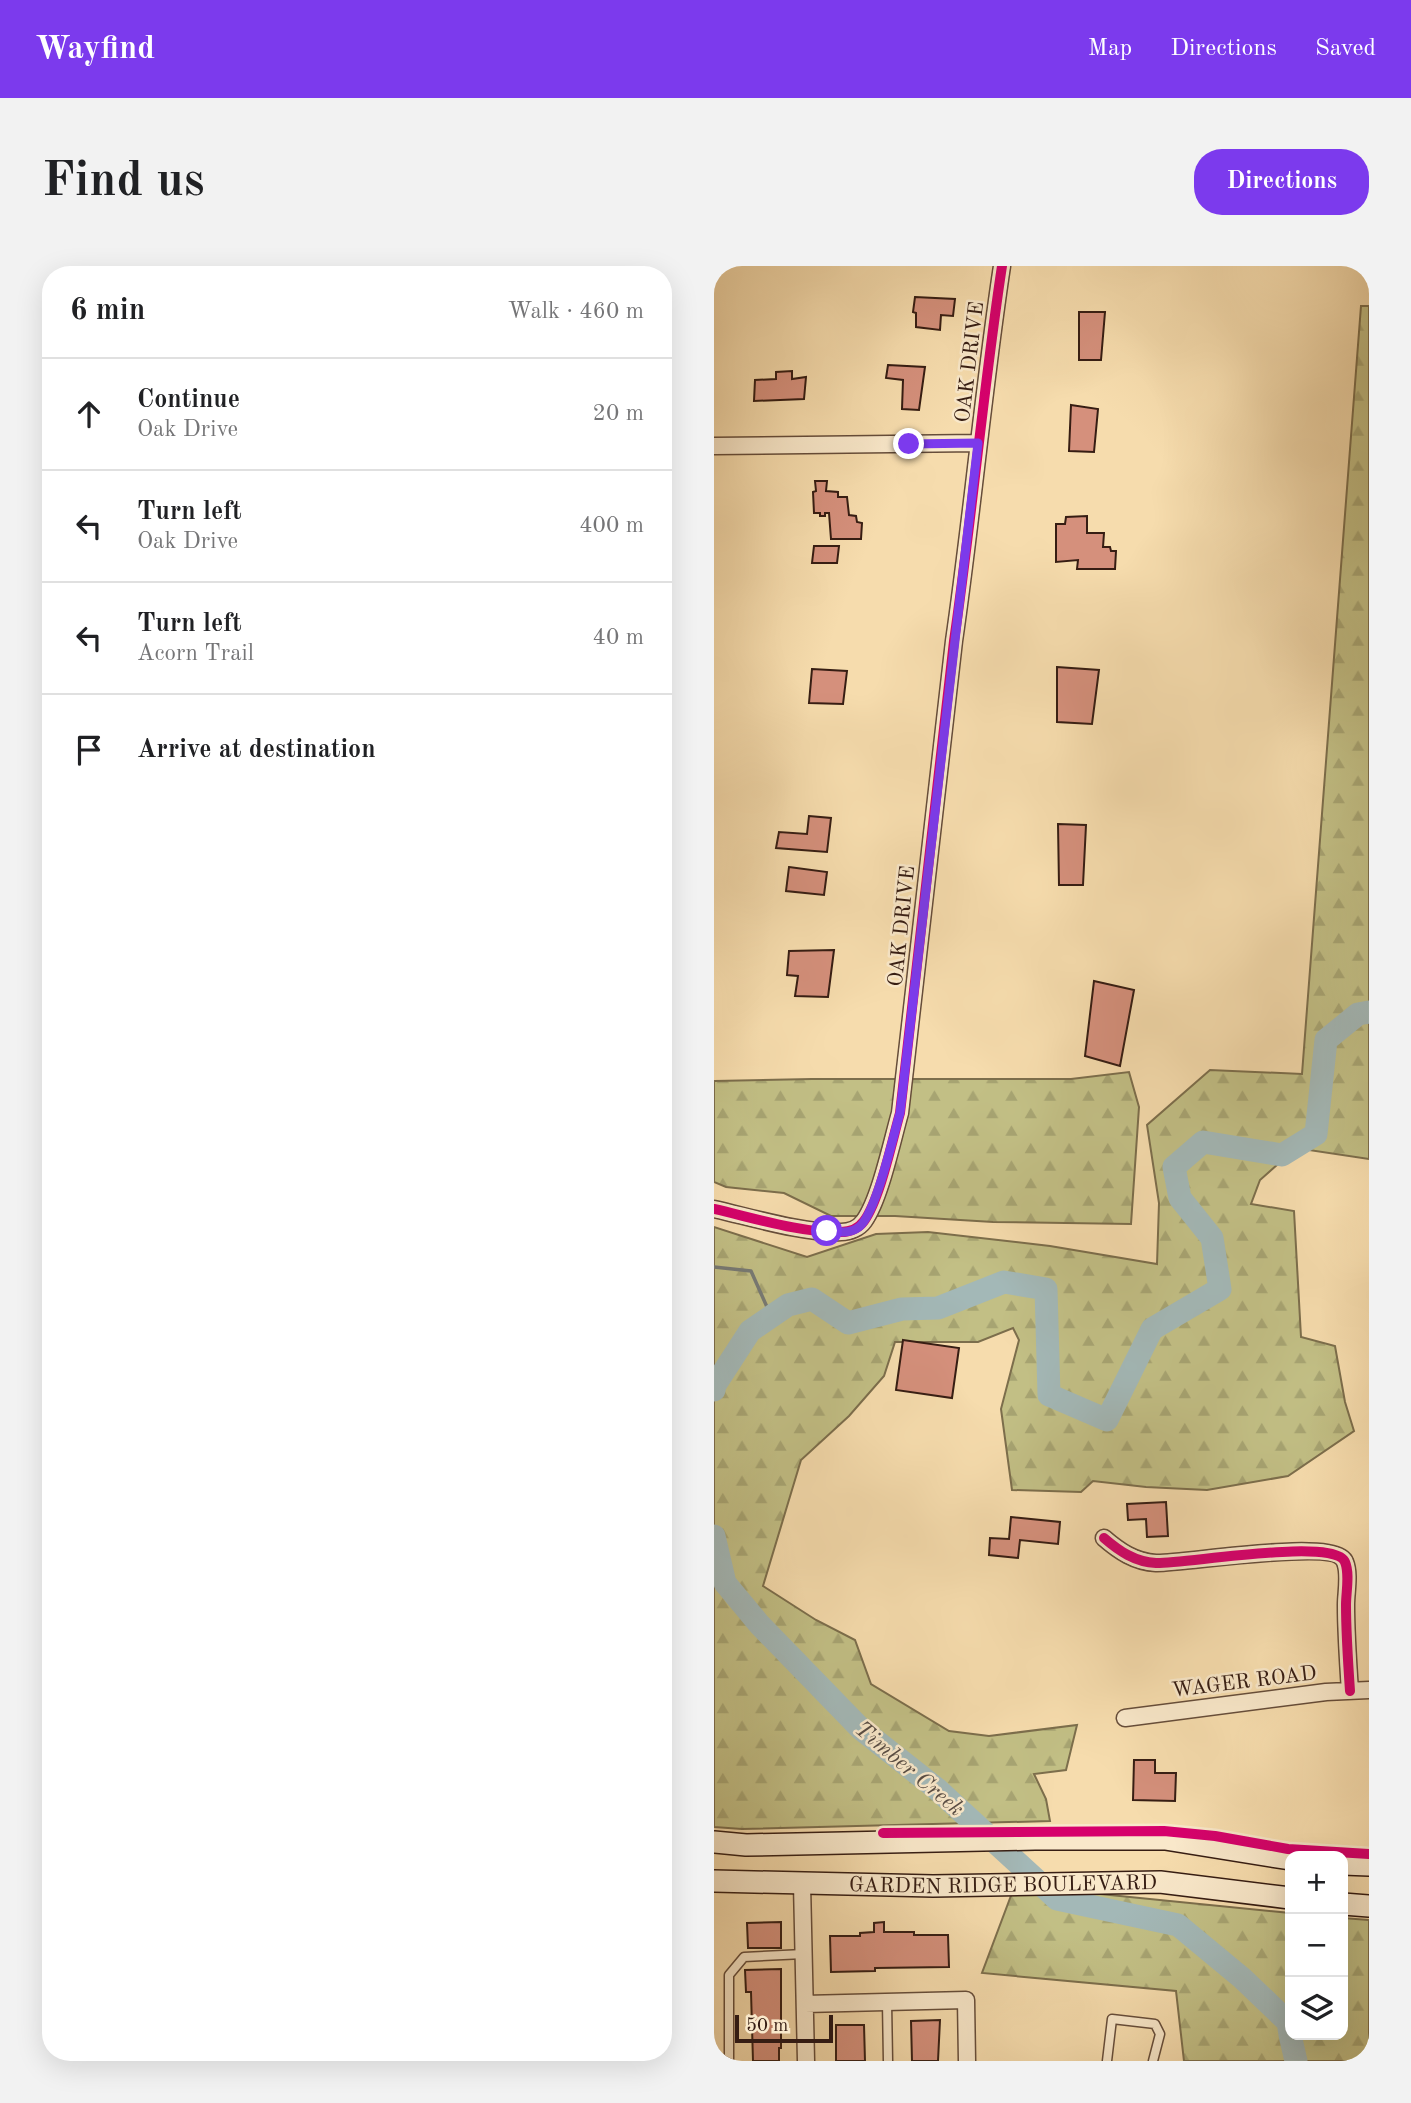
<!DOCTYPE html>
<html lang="en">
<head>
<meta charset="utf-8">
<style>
  :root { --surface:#fff; --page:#f2f2f2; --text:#202124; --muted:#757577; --line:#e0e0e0; --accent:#7c3aed }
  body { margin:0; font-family:"Old Standard TT",serif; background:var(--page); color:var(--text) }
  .controls { position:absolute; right:21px; bottom:21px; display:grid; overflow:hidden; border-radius:14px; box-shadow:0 7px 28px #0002 }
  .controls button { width:63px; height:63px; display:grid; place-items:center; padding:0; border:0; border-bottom:2px solid var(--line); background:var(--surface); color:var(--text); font:35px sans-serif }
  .scale { position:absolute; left:21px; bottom:18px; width:98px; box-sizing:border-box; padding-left:7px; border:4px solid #361d13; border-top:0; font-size:19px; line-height:24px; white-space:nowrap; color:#361d13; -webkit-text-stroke:5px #f9e8ca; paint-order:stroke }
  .stop { position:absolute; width:21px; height:21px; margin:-16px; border:5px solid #7c3aed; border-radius:50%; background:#fff }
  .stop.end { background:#7c3aed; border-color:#fff; box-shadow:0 2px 7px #0008 }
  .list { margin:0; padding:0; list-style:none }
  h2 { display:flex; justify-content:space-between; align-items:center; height:91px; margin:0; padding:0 28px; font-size:30px }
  h2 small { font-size:23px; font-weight:400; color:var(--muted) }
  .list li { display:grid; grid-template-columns:46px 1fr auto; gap:21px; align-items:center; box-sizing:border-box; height:112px; padding:0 28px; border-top:2px solid var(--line) }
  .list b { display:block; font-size:26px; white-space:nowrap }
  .list p { margin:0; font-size:23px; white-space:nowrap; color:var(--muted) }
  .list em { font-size:23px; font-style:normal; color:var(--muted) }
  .icon { flex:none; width:38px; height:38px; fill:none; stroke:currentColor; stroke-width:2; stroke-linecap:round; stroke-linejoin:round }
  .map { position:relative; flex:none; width:655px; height:1795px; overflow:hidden; border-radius:28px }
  header { display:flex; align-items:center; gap:42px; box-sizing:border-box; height:98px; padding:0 35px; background:var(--accent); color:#fff }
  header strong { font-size:33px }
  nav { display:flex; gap:38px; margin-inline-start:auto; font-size:24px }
  .intro { display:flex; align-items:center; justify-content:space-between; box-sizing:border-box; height:168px; padding:0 42px }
  h1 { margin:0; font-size:49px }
  .button { padding:18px 32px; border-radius:28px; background:var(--accent); color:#fff; font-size:24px; font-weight:700 }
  main { display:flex; gap:42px; padding:0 42px }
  aside { flex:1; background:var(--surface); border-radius:28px; box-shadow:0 7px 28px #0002 }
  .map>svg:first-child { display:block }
  .forest { fill:url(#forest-firs); stroke:#7c6e4c; stroke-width:2 }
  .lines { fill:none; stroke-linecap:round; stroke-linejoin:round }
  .stream { stroke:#777a75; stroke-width:3.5 }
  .river { stroke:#a3b8b7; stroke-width:23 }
  .building { fill:#d5907c; stroke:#361d13; stroke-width:2 }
  .service-casing { stroke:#664d3a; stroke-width:11 }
  .minor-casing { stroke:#664d3a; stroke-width:19 }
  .secondary-casing { stroke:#361d13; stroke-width:24 }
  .service { stroke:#f9e8ca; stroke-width:8 }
  .minor { stroke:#f9e8ca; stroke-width:16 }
  .secondary { stroke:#f9e8ca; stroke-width:21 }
  .cycleway-casing { stroke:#f9e8ca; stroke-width:15 }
  .cycleway { stroke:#d6006c; stroke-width:10 }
  .route { stroke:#7c3aed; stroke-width:9 }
  .labels { text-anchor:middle; stroke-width:5; stroke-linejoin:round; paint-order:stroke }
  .street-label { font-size:21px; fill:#361d13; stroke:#f9e8ca }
  .water-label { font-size:23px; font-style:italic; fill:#574c44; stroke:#f9e8ca }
</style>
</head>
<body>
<header>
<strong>Wayfind</strong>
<nav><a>Map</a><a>Directions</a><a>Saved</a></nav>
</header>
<div class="intro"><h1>Find us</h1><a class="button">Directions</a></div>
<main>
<aside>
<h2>6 min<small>Walk · 460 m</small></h2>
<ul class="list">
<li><svg class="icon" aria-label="ahead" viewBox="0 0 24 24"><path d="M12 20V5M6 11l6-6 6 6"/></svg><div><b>Continue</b><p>Oak Drive</p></div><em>20 m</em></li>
<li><svg class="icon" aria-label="left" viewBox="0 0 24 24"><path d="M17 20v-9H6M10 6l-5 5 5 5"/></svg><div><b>Turn left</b><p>Oak Drive</p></div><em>400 m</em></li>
<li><svg class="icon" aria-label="left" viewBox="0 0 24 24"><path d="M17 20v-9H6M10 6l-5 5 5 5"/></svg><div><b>Turn left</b><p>Acorn Trail</p></div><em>40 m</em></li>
<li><svg class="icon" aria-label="arrive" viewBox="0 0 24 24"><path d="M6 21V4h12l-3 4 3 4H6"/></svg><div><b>Arrive at destination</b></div></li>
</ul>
</aside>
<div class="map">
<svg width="655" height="1795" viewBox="0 0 655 1795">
  <defs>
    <pattern id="forest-firs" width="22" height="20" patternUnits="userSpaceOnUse" patternTransform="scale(1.75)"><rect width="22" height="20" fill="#c2bf85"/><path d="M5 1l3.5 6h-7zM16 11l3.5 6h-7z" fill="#a7a472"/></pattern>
  </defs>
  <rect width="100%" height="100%" fill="#f6dcad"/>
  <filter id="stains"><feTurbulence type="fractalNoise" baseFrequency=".00286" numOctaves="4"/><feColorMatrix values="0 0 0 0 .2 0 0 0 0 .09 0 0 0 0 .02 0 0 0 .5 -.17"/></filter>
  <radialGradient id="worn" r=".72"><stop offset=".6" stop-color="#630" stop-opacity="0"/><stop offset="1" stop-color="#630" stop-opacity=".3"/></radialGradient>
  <path class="forest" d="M 647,40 L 655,40 L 655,893 L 582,882 L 546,914 L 537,938 L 580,945 L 587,1071 L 621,1080 L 631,1136 L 640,1165 L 574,1210 L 493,1224 L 432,1221 L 379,1215 L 367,1226 L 298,1224 L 287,1143 L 305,1074 L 299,1062 L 264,1076 L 181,1076 L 170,1110 L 135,1150 L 87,1194 L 49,1320 L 102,1354 L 141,1374 L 157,1418 L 235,1465 L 275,1470 L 363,1459 L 352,1504 L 320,1508 L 332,1533 L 336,1555 L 28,1563 L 0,1561 L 0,961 L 93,991 L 162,968 L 214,966 L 336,980 L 443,998 L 445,937 L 433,859 L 496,804 L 588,808 Z
    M 415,806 L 425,841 L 417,958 L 279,956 L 181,950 L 117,950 L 70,927 L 12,921 L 0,916 L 0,815 L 98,813 L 357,813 Z
    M 298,1627 L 386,1628 L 576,1647 L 576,1769 L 629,1769 L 629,1652 L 655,1654 L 655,1795 L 470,1795 L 462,1725 L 268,1707 Z"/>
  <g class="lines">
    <path class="stream" d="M 0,1001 L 37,1005 L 57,1050"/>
    <path class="river" d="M 0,1124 L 1,1119 L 36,1065 L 74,1039 L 98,1033 L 134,1057 L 188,1043 L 224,1042 L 290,1016 L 332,1023 L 335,1129 L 393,1154 L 438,1063 L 506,1023 L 498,972 L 466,932 L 460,901 L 489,876 L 568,889 L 602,868 L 612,774 L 644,748 L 655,746
      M 0,1270 L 11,1317 L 45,1358 L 147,1463 L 223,1523 L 343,1633 L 464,1659 L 528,1712 L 574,1756 L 576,1768
      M 576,1769 L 582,1795"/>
  </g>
  <path class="building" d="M 201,31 L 241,33 L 239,50 L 227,49 L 226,64 L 202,61 L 202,47 L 199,46 Z
    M 365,46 L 391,46 L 387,94 L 365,94 Z
    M 174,99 L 211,101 L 205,144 L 188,143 L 189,114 L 172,112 Z
    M 78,105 L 78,113 L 92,111 L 90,133 L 40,135 L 41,114 L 62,113 L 62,106 Z
    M 357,139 L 384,143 L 380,186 L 355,185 Z
    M 101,215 L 113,215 L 112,225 L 124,226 L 124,231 L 133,231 L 135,249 L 142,250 L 143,256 L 148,257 L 147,273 L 117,273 L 115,247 L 111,247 L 111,250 L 106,250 L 106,247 L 100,247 L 99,226 L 102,225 Z
    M 373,250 L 373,267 L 390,267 L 389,281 L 396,281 L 397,285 L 402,285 L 401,303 L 363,303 L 364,294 L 342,296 L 342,258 L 351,258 L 352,251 Z
    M 100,280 L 125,280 L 123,297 L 98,297 Z
    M 343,401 L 385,404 L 378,458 L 343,456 Z
    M 98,403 L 133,405 L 129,438 L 95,437 Z
    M 95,550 L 117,552 L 113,586 L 62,582 L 65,566 L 93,568 Z
    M 344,558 L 372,559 L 369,619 L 345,619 Z
    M 75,601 L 113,606 L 110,629 L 72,625 Z
    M 120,684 L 114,731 L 81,730 L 84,710 L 73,709 L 75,685 Z
    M 380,715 L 420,724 L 406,800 L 371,790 Z
    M 189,1074 L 245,1082 L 238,1132 L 182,1124 Z
    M 452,1236 L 454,1270 L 433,1271 L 432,1253 L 414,1254 L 413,1238 Z
    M 297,1251 L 346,1256 L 344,1278 L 306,1274 L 304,1292 L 275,1289 L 276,1272 L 295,1273 Z
    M 420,1494 L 441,1494 L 441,1507 L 462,1507 L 461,1535 L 419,1534 Z
    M 67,1656 L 67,1682 L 34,1682 L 33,1657 Z
    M 170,1656 L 170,1666 L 200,1666 L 200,1669 L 234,1669 L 235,1701 L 161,1702 L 161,1705 L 117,1706 L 116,1670 L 146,1670 L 146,1667 L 160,1666 L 160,1657 Z
    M 67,1703 L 67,1782 L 65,1782 L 65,1795 L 39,1795 L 37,1726 L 32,1726 L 31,1704 Z
    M 226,1754 L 224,1795 L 198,1795 L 197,1755 Z
    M 122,1759 L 150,1759 L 151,1795 L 122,1795 Z"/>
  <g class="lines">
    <defs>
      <path id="service" d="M 173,1736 L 174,1795
        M 15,1795 L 15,1709 L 30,1691 L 90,1688
        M 393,1795 L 398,1753 L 441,1758 L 446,1768 L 439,1795"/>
      <path id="minor" d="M 0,180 L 264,177
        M 0,943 C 36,951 91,968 127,966 C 136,966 145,962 150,955 C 166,933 178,875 186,847 L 240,375 C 258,251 269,125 288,0
        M 390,1272 C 405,1285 421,1296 442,1297 C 470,1298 622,1271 631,1296 C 636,1308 632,1326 632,1339 C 632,1367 634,1396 636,1425
        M 411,1452 L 612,1426 L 655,1424
        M 88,1618 L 92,1795
        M 91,1738 L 252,1734 L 253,1795"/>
      <g id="secondary">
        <path d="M 0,1576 L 32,1579 L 321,1573 L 451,1573 L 576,1593"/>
        <path d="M 629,1598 L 655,1599"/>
        <path id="s1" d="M 0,1615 L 219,1620 L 446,1616 L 576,1632"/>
        <path d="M 629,1638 L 655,1640"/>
      </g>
    </defs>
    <use href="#service" class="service-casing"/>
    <use href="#minor" class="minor-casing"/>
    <use href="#secondary" class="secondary-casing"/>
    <use href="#service" class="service"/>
    <use href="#minor" class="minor"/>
    <use href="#secondary" class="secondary"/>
    <defs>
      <path id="cycleway" d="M 0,943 C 36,951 91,968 127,966 C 136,966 145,962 150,955 C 166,933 178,875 186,847 L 240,375 C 258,251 269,125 288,0
        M 390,1272 C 405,1285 421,1296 442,1297 C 470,1298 622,1271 631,1296 C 636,1308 632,1326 632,1339 C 632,1367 634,1396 636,1425
        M 169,1567 L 450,1565 L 501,1570 L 574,1583 L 655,1588"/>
    </defs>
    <use href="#cycleway" class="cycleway-casing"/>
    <use href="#cycleway" class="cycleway"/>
  </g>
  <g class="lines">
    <path class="route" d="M 113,965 C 124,966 136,968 145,961 C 162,948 179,870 186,847 L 264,177 L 195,178"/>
  </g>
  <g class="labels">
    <g class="street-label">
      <text transform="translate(255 96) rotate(-83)" y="7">OAK DRIVE</text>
      <text transform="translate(187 660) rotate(-84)" y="7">OAK DRIVE</text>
      <text transform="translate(530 1415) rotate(-7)" y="7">WAGER ROAD</text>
      <text dy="7" stroke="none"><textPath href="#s1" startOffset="289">GARDEN RIDGE BOULEVARD</textPath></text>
    </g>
    <g class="water-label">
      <text transform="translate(196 1502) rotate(40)" y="8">Timber Creek</text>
    </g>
  </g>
  <rect width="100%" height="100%" filter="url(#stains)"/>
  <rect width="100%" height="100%" fill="url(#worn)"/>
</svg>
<div class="controls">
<button>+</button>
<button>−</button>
<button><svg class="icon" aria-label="layers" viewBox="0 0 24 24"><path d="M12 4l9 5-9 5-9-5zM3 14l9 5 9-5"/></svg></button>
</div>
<div class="scale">50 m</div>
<div class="stop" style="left:113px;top:965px"></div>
<div class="stop end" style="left:195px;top:178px"></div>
</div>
</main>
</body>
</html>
